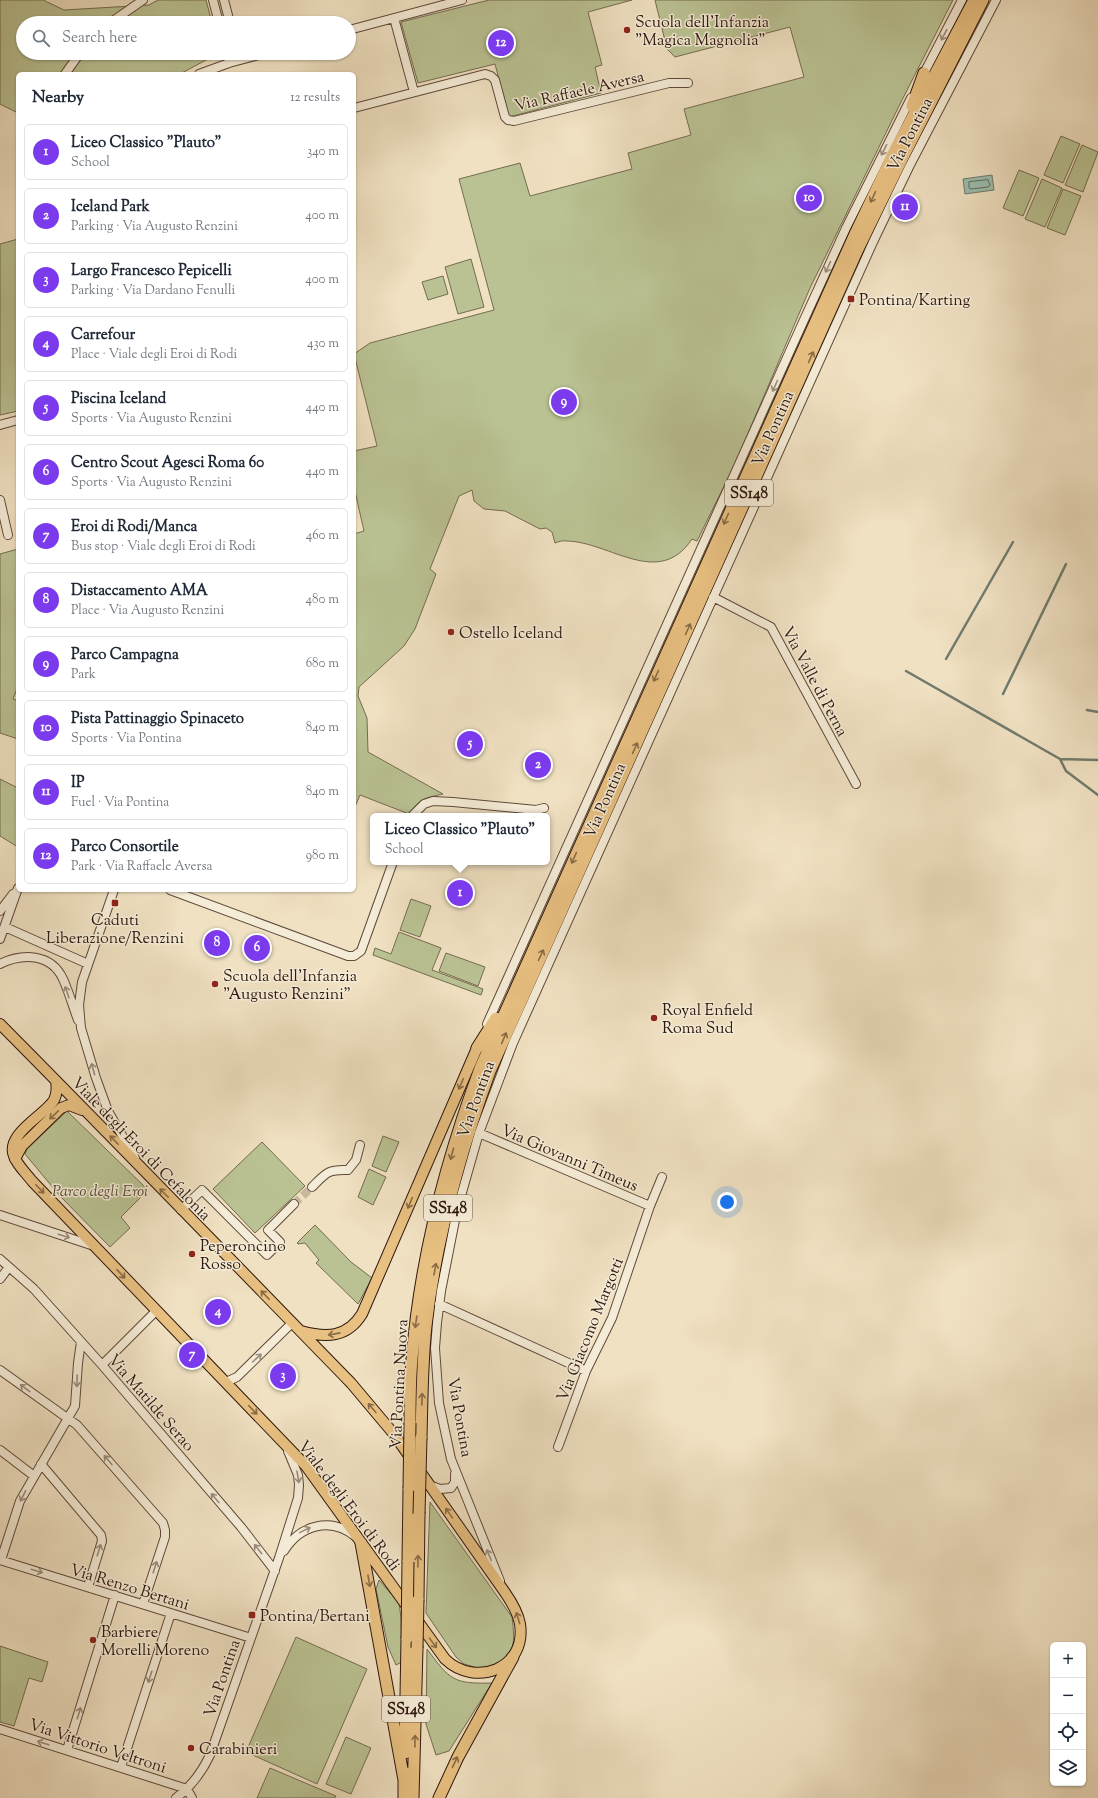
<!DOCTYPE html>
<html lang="en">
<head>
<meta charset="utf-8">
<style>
  :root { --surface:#fff; --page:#f2f2f3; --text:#1f2937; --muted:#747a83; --line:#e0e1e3; --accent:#7c3aed }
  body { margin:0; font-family:"Sorts Mill Goudy",serif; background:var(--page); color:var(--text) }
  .controls { position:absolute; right:12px; bottom:12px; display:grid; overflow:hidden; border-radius:6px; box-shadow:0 1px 3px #0004 }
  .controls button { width:36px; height:36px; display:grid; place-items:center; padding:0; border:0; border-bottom:1px solid var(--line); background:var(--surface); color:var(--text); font:20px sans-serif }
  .you { position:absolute; left:727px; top:1202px; width:14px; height:14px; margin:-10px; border:3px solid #fff; border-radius:50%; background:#1a73e8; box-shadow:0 0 0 6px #1a73e833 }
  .badge { display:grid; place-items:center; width:26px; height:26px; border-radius:50%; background:var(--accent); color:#fff; font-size:13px; font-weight:700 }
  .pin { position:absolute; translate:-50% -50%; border:2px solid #fff; box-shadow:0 1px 4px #0006 }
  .popup { position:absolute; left:370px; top:813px; width:180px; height:52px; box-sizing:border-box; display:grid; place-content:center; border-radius:6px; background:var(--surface); filter:drop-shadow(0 1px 3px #0005); font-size:13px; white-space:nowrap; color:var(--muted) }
  .popup b { font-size:15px; color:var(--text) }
  .popup::after { content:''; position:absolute; left:50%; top:100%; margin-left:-8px; border:8px solid transparent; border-top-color:var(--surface) }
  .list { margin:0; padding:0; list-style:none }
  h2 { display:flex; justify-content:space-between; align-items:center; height:52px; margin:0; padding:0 16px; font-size:17px }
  h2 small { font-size:13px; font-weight:400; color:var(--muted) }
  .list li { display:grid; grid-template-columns:26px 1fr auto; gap:12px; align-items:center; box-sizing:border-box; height:56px; margin:0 8px 8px; padding:0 8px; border:1px solid var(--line); border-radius:6px }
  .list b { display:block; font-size:15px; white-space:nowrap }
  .list p { margin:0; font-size:13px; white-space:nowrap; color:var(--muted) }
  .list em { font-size:13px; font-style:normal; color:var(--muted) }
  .icon { flex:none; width:22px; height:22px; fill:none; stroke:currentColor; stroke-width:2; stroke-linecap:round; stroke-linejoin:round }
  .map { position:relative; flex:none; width:1098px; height:1798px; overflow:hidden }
  .search { position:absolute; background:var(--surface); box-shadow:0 1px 3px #0004; left:16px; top:16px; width:340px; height:44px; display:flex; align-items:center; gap:10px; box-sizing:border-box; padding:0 14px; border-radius:22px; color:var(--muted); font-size:15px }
  .panel { position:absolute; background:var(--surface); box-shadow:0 1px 3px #0004; left:16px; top:72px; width:340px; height:820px; border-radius:6px }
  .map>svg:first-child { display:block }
  .green { fill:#bac293; stroke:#746c50 }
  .water { fill:#9bbeaf; stroke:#6f7b6e }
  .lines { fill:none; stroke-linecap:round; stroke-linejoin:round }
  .shore { stroke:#646a5e; stroke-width:1 }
  .stream { stroke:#6f7b6e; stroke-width:2.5 }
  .minor-tunnel { stroke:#c9b89e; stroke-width:8; stroke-dasharray:8 4; stroke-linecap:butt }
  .minor-casing { stroke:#5e493a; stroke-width:10 }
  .major-casing { stroke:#2d160d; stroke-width:12 }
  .highway-casing { stroke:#2d160d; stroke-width:13 }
  .minor { stroke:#f5ecd7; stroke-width:8 }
  .major { stroke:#e8c081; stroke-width:10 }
  .highway { stroke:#e8c081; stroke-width:11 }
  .highway-bridge-casing { stroke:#2d160d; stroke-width:13; stroke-linecap:butt }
  .highway-bridge { stroke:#e8c081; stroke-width:11 }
  .oneway { stroke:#9b8c7c }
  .oneway2 { stroke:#8a6b47 }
  .poi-dot { fill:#8f2418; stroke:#f5ecd7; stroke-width:1.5 }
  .labels { text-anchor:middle; stroke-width:3; stroke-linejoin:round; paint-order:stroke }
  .shield { fill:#f5ecd7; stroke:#69564a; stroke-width:1 }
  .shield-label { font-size:15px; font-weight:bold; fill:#2d160d }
  .poi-label { font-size:16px; fill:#2d160d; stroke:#f5ecd7; text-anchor:start }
  .street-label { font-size:16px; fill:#2d160d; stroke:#f5ecd7 }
  .park-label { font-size:16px; font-style:italic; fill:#574a35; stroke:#f5ecd7 }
</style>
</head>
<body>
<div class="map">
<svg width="1098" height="1798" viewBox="0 0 1098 1798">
  <rect width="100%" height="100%" fill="#f0e1c2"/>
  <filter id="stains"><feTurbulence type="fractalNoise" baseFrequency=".005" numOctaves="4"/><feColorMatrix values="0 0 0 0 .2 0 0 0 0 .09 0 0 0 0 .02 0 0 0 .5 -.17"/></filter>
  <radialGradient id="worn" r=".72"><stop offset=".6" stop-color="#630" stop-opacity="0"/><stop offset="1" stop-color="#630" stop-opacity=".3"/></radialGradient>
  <path class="green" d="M 0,0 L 43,0 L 64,10 L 149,5 L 158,0 L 206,0 L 212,23 L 23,23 L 23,53 L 219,53 L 180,74 L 18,74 L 18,113 L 0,104 Z
    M 489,0 L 632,0 L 588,12 L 602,65 L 595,67 L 601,93 L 509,117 L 495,64 L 418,83 L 401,22 Z
    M 655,0 L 953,0 L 901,102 L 810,288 L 735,464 L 697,541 L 692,539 C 659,589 610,542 567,541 C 563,540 558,542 555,543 L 552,532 L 546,528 L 540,529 L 505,511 L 484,509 L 474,501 L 472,490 L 459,496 L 430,569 L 436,574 L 415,629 L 404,646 L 359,687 L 358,696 L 367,718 L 368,752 L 443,794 C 425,798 420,798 409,814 L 360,795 L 354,809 L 354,534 L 364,531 L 354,487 L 354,451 L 377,446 L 354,354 L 370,343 L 494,310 L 459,179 L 520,163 L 530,196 L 632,169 L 628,153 L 691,135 L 684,109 L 804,77 L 790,27 L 675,57 L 667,49 Z
    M 1061,136 L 1080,144 L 1063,183 L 1044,175 Z
    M 1082,145 L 1098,152 L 1083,192 L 1065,185 Z
    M 1019,170 L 1039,178 L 1023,216 L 1003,208 Z
    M 1042,179 L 1062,188 L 1045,227 L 1025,219 Z
    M 1063,189 L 1081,196 L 1065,235 L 1047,228 Z
    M 18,239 L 18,411 L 0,415 L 0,244 Z
    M 471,259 L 484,307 L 458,314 L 445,267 Z
    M 443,276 L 448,294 L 428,300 L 422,282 Z
    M 18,549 L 18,686 L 13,699 L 18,701 L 18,739 L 0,733 L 0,554 Z
    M 0,779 L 18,788 L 18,847 L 0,836 Z
    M 411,899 L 431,906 L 420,937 L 400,930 Z
    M 399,932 L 441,948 L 432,970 L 483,989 L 481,995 L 373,955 L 375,948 L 391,954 Z
    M 446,953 L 485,967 L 478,986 L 439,971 Z
    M 67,1111 L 148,1190 L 121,1217 L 130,1228 L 110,1247 L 60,1196 L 25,1154 L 27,1149 Z
    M 383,1136 L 399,1142 L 386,1172 L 372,1166 Z
    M 262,1142 L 305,1186 L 255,1233 L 213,1189 Z
    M 369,1169 L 386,1177 L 373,1205 L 358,1197 Z
    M 315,1225 L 351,1262 L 372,1278 L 358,1304 L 316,1263 L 319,1260 L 305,1243 L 298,1244 L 297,1243 Z
    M 430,1502 L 512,1617 C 515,1645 516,1648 495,1667 L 478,1668 L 464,1664 L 456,1657 L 426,1613 Z
    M 379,1580 L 399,1603 L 401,1618 L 402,1662 L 396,1665 L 388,1647 L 376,1589 Z
    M 296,1637 L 367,1669 L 317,1784 L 246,1752 Z
    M 0,1646 L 48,1662 L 42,1682 L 29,1678 L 14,1726 L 0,1722 Z
    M 427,1649 C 450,1680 453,1684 492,1683 L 449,1751 L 436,1755 L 426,1724 Z
    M 346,1737 L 371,1748 L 351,1794 L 326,1784 Z
    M 270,1768 L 336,1796 L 335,1798 L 257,1798 Z"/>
  <path class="water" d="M 992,175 L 994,190 L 965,194 L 963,179 Z"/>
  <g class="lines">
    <path class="shore" d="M 988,180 L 990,185 L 988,187 L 971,189 L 969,188 L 969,182 Z"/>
    <path class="stream" d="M 946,659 L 1013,542
      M 906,671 L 1060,759 L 1098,760
      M 1003,694 L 1066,564
      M 1087,710 L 1098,712
      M 1060,759 L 1066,771 L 1098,795"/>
    <path class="minor-tunnel" d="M 294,1204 L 312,1187"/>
    <defs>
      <path id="minor" d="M 213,0 L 219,23
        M 224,0 L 230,23
        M 394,18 L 414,92
        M 110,23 L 143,0
        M 349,30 L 462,0
        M 227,53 L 229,63
        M 65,74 L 80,53
        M 199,74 L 229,63 L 266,53
        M 922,77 L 962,0
        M 354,108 L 485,74 L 491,76 L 495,80 L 505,117 L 508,120 L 514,121 L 669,83 L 688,83
        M 0,425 L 18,420
        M 0,500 L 8,535
        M 713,597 L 771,627 L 856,784
        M 412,816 L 424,804 L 433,801 L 453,802 L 526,809 L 536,810 L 544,808
        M 114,890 L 82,982 L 79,1005 L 81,1028 L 96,1078 L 108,1111 L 135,1158
        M 170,890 L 348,956 L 354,956 L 361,951 L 393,862
        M 0,911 L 13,894
        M 5,927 L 88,964
        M 0,939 L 18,888
        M 0,964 C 22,953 51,953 63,979 C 69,992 73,1007 78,1020
        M 487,1024 L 803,322 L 846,228 L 911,98
        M 479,1133 L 650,1206
        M 312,1187 C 326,1173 328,1169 348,1170 L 356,1160 L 360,1145
        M 181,1210 L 202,1190 L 267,1255 L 280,1242 L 268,1230 L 294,1204
        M 0,1215 L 94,1246
        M 0,1259 L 34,1289 L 102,1365 L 241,1527 L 275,1571
        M 0,1279 L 9,1267
        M 439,1304 L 586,1371
        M 102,1365 L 156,1311
        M 0,1370 L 77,1425 L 163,1523 L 165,1530 L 165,1537 L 143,1604
        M 226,1382 L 237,1377 L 292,1323
        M 558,1447 L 586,1371 L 612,1318 L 650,1206 L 662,1177
        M 0,1450 L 34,1476
        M 41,1464 L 101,1535 L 102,1541 L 88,1587
        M 429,1485 L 440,1489 L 451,1488 L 455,1482 L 455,1474
        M 284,1551 C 300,1525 331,1516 356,1537
        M 0,1560 L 251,1638
        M 1,1560 L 20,1501 L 75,1406 L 78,1363 L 81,1342
        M 500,1581 L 451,1459 L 439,1403 L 435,1348 L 437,1323 L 441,1291 L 457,1210 L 479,1133 L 513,1043 L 873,242 L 909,167 L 996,0
        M 0,1729 L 187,1789 L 192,1798
        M 67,1750 L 115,1595
        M 121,1767 L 171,1613
        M 176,1798 C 192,1786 202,1772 210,1755 L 279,1558 L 298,1498 L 299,1485 L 298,1475 L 288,1451"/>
      <path id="major" d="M 0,1024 C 118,1143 234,1263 351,1383 L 393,1433 L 504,1591 C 511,1601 518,1612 520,1624 C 527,1669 475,1688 445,1659 L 306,1466 L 32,1181 C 26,1173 17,1165 14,1156 C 5,1134 45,1115 54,1100 C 57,1094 57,1087 56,1081
        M 15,1159 L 22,1146 L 61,1108 L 69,1105 L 82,1110
        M 301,1331 C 326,1338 347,1338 362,1314 L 477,1048"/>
      <path id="highway" d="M 912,106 L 924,73
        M 477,1048 L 496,1018
        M 410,1423 C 410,1401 410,1380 412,1359 C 420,1258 446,1160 481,1066 L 855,234 L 894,152 L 974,0
        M 421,1438 C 422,1400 422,1363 426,1326 C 436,1239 460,1153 490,1071 L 858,249 L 901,161 L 983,0
        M 361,1543 L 404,1780
        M 408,1562 L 409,1488
        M 418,1600 L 419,1514
        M 405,1753 L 407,1638
        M 404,1798 L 404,1772
        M 413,1798 L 417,1648
        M 439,1798 L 458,1757 L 513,1657"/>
    </defs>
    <use href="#minor" class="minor-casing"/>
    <use href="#major" class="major-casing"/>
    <use href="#highway" class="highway-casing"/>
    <use href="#minor" class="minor"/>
    <use href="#major" class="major"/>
    <use href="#highway" class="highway"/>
    <defs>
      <path id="highway-bridge" d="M 409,1488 L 410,1423
        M 419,1514 L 421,1438
        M 407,1638 L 408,1562
        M 417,1648 L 418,1600"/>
    </defs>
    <use href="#highway-bridge" class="highway-bridge-casing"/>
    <use href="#highway-bridge" class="highway-bridge"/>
  </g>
  <defs><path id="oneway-shaft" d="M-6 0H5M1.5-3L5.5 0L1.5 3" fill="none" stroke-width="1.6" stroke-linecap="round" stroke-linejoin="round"/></defs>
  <g class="oneway">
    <use href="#oneway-shaft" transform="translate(944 35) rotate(118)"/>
    <use href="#oneway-shaft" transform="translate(884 150) rotate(117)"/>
    <use href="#oneway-shaft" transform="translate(828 267) rotate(115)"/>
    <use href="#oneway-shaft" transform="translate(775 386) rotate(114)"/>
    <use href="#oneway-shaft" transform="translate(67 992) rotate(-109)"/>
    <use href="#oneway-shaft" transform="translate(93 1069) rotate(-106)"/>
    <use href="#oneway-shaft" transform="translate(64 1236) rotate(17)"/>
    <use href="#oneway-shaft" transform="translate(257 1358) rotate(-42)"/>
    <use href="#oneway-shaft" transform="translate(77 1381) rotate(92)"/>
    <use href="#oneway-shaft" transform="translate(25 1388) rotate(-143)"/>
    <use href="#oneway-shaft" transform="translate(108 1460) rotate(-131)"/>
    <use href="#oneway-shaft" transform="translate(298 1477) rotate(80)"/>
    <use href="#oneway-shaft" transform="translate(23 1496) rotate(117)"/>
    <use href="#oneway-shaft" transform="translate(215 1498) rotate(-130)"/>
    <use href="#oneway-shaft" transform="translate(305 1530) rotate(-26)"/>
    <use href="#oneway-shaft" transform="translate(258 1549) rotate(-128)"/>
    <use href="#oneway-shaft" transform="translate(99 1550) rotate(-73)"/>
    <use href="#oneway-shaft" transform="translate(489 1555) rotate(-112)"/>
    <use href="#oneway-shaft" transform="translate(155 1567) rotate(-72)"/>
    <use href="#oneway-shaft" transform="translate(37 1571) rotate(17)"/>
    <use href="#oneway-shaft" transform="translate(150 1677) rotate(108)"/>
    <use href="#oneway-shaft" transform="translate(79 1713) rotate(-73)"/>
    <use href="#oneway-shaft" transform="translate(43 1743) rotate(-162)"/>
  </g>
  <g class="oneway2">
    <use href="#oneway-shaft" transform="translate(873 197) rotate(115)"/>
    <use href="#oneway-shaft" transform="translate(811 357) rotate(-66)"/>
    <use href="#oneway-shaft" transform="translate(726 519) rotate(114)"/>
    <use href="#oneway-shaft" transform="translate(688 629) rotate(-66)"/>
    <use href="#oneway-shaft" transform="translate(656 676) rotate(114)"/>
    <use href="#oneway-shaft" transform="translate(635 748) rotate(-66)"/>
    <use href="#oneway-shaft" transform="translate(574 858) rotate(114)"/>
    <use href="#oneway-shaft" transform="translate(541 955) rotate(-65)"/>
    <use href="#oneway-shaft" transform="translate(504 1038) rotate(-67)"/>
    <use href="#oneway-shaft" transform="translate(461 1084) rotate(113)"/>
    <use href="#oneway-shaft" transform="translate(54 1115) rotate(136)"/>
    <use href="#oneway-shaft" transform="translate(114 1140) rotate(-134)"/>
    <use href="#oneway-shaft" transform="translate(452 1154) rotate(105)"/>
    <use href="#oneway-shaft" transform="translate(40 1189) rotate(46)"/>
    <use href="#oneway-shaft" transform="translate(164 1193) rotate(-135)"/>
    <use href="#oneway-shaft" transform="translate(410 1203) rotate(113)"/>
    <use href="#oneway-shaft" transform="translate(435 1269) rotate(-80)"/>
    <use href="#oneway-shaft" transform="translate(121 1274) rotate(47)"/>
    <use href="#oneway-shaft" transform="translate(265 1295) rotate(-134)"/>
    <use href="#oneway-shaft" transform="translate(416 1322) rotate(98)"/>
    <use href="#oneway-shaft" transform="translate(334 1334) rotate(169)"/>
    <use href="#oneway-shaft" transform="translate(422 1399) rotate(-88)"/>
    <use href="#oneway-shaft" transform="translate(372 1408) rotate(-130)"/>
    <use href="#oneway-shaft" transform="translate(253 1410) rotate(46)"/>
    <use href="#oneway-shaft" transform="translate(449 1513) rotate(-125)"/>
    <use href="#oneway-shaft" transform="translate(418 1561) rotate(-89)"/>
    <use href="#oneway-shaft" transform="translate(369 1581) rotate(80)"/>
    <use href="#oneway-shaft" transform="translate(518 1618) rotate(-107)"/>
    <use href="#oneway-shaft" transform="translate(433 1643) rotate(54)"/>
    <use href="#oneway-shaft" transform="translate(415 1741) rotate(-89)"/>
    <use href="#oneway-shaft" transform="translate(455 1762) rotate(-65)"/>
  </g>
  <g class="poi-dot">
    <circle cx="627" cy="30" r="4"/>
    <rect x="847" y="295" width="8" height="8" rx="2"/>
    <circle cx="451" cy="632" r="4"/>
    <rect x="111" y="899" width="8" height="8" rx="2"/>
    <circle cx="215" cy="984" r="4"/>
    <circle cx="654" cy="1018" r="4"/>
    <circle cx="192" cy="1254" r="4"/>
    <rect x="248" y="1611" width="8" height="8" rx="2"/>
    <circle cx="93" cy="1640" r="4"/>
    <circle cx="191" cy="1748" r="4"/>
  </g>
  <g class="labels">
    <g class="shield">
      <rect x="725" y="480" width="48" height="26" rx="3"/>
      <rect x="424" y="1195" width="48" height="26" rx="3"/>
      <rect x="382" y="1696" width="48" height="26" rx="3"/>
    </g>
    <g class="shield-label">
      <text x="749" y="498">SS148</text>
      <text x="448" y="1213">SS148</text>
      <text x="406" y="1714">SS148</text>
    </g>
    <g class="poi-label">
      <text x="635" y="27">Scuola dell'Infanzia<tspan x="635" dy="18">"Magica Magnolia"</tspan></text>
      <text x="859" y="305">Pontina/Karting</text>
      <text x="459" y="638">Ostello Iceland</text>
      <text x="115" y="925" text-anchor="middle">Caduti<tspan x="115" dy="18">Liberazione/Renzini</tspan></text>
      <text x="223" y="981">Scuola dell'Infanzia<tspan x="223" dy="18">"Augusto Renzini"</tspan></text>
      <text x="662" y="1015">Royal Enfield<tspan x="662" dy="18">Roma Sud</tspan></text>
      <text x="200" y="1251">Peperoncino<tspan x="200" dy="18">Rosso</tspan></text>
      <text x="260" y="1621">Pontina/Bertani</text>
      <text x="101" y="1637">Barbiere<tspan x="101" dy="18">Morelli Moreno</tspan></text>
      <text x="199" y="1754">Carabinieri</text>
    </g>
    <g class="street-label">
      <text transform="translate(579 90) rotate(-13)" y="6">Via Raffaele Aversa</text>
      <text transform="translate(909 134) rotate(-63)" y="6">Via Pontina</text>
      <text transform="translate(772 428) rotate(-66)" y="6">Via Pontina</text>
      <text transform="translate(816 681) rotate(62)" y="6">Via Valle di Perna</text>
      <text transform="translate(604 800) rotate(-66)" y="6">Via Pontina</text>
      <text transform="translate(475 1099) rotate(-70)" y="6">Via Pontina</text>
      <text transform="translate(142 1148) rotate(46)" y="6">Viale degli Eroi di Cefalonia</text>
      <text transform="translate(570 1157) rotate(23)" y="6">Via Giovanni Timeus</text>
      <text transform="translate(589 1329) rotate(-68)" y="6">Via Giacomo Margotti</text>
      <text transform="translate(398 1384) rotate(-87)" y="6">Via Pontina Nuova</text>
      <text transform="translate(152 1402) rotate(49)" y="6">Via Matilde Serao</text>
      <text transform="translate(461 1417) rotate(80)" y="6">Via Pontina</text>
      <text transform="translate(350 1505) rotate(53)" y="6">Viale degli Eroi di Rodi</text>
      <text transform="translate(130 1586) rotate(17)" y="6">Via Renzo Bertani</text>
      <text transform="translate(221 1678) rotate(-71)" y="6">Via Pontina</text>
      <text transform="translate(98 1745) rotate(18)" y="6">Via Vittorio Veltroni</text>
    </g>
    <g class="park-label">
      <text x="100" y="1196">Parco degli Eroi</text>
    </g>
  </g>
  <rect width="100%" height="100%" filter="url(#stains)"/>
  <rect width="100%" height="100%" fill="url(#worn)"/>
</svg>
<div class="controls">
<button>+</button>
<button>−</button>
<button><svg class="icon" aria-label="locate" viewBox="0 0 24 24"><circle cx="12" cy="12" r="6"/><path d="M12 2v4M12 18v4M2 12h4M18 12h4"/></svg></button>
<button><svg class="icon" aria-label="layers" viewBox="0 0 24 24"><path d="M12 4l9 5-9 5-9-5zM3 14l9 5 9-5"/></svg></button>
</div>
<div class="you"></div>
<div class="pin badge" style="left:460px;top:893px">1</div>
<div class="popup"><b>Liceo Classico &quot;Plauto&quot;</b>School</div>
<div class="pin badge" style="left:538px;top:765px">2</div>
<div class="pin badge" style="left:283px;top:1376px">3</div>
<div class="pin badge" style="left:218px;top:1312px">4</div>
<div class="pin badge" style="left:470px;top:744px">5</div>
<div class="pin badge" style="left:257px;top:948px">6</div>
<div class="pin badge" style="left:192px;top:1355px">7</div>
<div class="pin badge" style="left:217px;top:943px">8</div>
<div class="pin badge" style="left:564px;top:402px">9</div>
<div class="pin badge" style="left:809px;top:198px">10</div>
<div class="pin badge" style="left:905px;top:207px">11</div>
<div class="pin badge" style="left:501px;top:43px">12</div>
<div class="search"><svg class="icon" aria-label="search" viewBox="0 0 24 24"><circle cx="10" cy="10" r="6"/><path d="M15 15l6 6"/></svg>Search here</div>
<section class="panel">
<h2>Nearby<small>12 results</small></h2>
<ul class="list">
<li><span class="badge">1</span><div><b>Liceo Classico &quot;Plauto&quot;</b><p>School</p></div><em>340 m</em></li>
<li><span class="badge">2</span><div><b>Iceland Park</b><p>Parking · Via Augusto Renzini</p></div><em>400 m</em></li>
<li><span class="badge">3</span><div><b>Largo Francesco Pepicelli</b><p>Parking · Via Dardano Fenulli</p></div><em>400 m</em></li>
<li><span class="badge">4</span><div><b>Carrefour</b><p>Place · Viale degli Eroi di Rodi</p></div><em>430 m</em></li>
<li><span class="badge">5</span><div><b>Piscina Iceland</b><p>Sports · Via Augusto Renzini</p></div><em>440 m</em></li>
<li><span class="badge">6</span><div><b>Centro Scout Agesci Roma 60</b><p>Sports · Via Augusto Renzini</p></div><em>440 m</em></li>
<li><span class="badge">7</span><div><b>Eroi di Rodi/Manca</b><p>Bus stop · Viale degli Eroi di Rodi</p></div><em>460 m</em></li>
<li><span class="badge">8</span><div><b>Distaccamento AMA</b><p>Place · Via Augusto Renzini</p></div><em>480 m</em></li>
<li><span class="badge">9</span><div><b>Parco Campagna</b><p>Park</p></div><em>680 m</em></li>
<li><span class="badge">10</span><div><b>Pista Pattinaggio Spinaceto</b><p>Sports · Via Pontina</p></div><em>840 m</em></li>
<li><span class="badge">11</span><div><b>IP</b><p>Fuel · Via Pontina</p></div><em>840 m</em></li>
<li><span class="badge">12</span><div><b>Parco Consortile</b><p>Park · Via Raffaele Aversa</p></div><em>980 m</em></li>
</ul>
</section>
</div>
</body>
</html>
